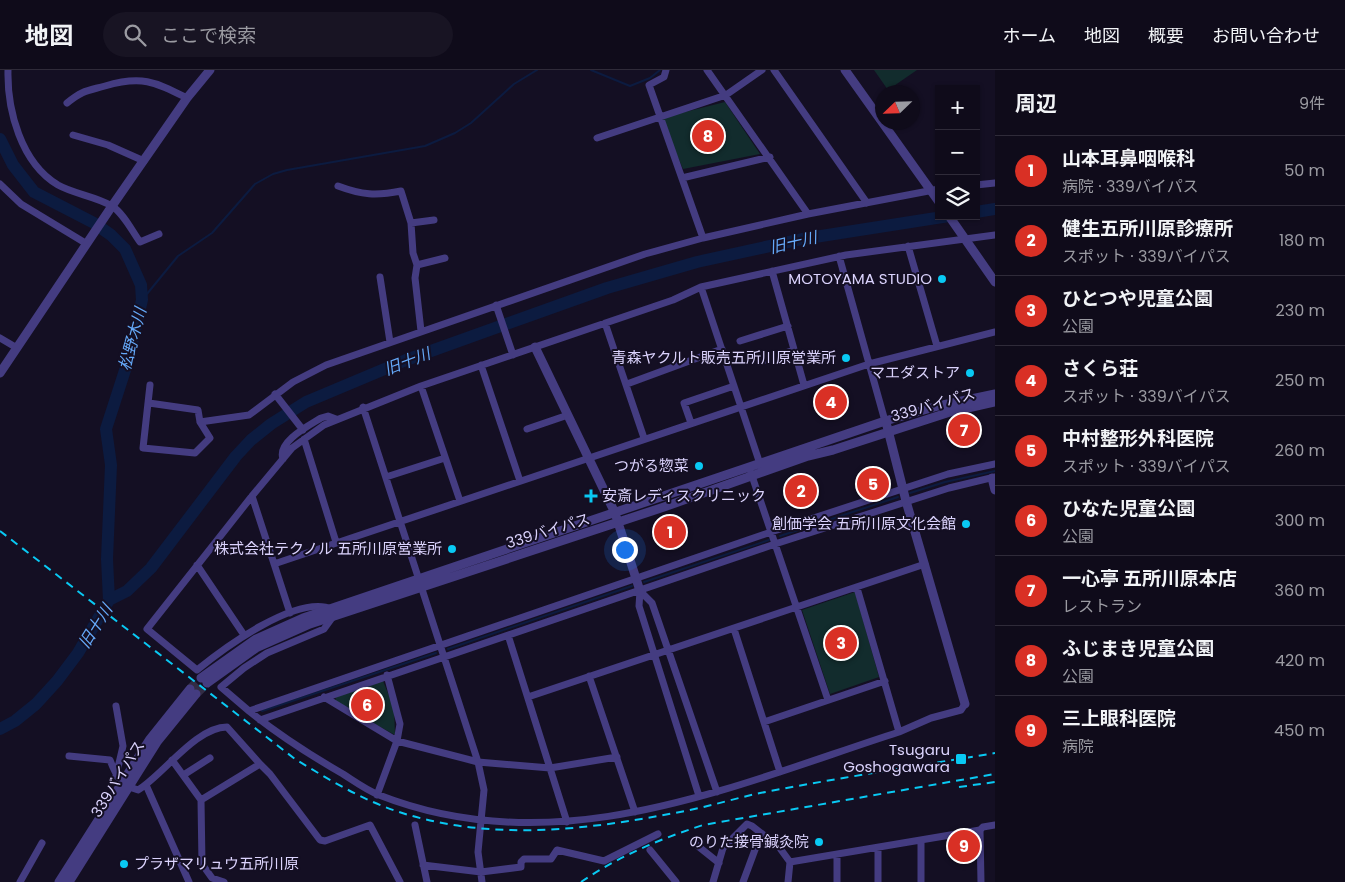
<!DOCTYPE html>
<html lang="ja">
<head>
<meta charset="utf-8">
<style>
  :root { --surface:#0f0b1a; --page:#181423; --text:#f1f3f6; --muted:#9b9ba2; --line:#2f2b39; --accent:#d93025 }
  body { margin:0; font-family:Poppins,"Noto Sans JP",sans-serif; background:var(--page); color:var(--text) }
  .controls { position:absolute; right:15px; top:15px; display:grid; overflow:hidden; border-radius:0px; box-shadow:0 1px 4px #0004 }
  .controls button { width:45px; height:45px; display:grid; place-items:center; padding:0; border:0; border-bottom:1px solid var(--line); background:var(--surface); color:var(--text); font:25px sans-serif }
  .compass { position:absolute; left:875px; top:15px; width:45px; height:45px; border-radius:50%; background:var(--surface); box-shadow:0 1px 4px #0004; rotate:247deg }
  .you { position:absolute; left:624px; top:479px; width:18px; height:18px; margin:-12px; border:4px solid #fff; border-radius:50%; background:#1a73e8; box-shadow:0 0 0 8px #1a73e833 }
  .badge { display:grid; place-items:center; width:32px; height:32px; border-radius:50%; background:var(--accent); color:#fff; font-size:16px; font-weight:700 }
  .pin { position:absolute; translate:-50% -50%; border:2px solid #fff; box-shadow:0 1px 5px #0006 }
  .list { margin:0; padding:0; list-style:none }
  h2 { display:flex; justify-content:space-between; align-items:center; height:65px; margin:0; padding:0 20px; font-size:21px }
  h2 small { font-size:16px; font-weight:400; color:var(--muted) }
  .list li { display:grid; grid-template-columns:32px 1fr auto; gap:15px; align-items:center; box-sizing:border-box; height:70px; padding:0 20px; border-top:1px solid var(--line) }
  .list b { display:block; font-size:19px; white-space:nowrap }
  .list p { margin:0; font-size:16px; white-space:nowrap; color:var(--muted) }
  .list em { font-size:16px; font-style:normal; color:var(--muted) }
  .icon { flex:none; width:28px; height:28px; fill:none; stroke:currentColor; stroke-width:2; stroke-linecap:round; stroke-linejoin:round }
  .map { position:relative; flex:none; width:995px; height:812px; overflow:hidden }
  header { display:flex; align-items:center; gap:30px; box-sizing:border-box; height:70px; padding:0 25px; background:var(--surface); border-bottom:1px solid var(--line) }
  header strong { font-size:24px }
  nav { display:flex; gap:28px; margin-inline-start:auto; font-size:18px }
  .search { width:350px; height:45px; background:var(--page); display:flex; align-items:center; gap:12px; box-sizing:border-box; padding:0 18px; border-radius:28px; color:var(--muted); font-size:19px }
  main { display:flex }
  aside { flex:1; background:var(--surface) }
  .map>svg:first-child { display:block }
  .green { fill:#122c2d }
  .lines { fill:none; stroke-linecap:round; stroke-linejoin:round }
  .stream { stroke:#0c1b40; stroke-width:2 }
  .river { stroke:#0c1b40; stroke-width:12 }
  .tertiary-tunnel { stroke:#322c44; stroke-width:9; stroke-dasharray:9 4.5; stroke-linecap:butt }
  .minor { stroke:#443c81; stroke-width:7 }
  .tertiary { stroke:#443c81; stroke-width:9 }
  .rail { stroke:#09c9f3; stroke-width:2; stroke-dasharray:8 6; stroke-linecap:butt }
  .poi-dot { fill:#09c9f3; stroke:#140f23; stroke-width:2 }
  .labels { text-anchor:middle; stroke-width:4; stroke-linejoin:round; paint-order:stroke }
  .poi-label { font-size:15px; fill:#dbd3fd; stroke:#140f23; text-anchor:end }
  .street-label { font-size:15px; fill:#dbd3fd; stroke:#140f23 }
  .water-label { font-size:16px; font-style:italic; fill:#65a9f9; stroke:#140f23 }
</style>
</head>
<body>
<header>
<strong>地図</strong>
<div class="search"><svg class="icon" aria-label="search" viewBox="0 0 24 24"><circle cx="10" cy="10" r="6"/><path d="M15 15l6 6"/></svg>ここで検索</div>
<nav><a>ホーム</a><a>地図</a><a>概要</a><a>お問い合わせ</a></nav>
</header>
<main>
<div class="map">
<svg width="995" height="812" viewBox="0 0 995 812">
  <rect width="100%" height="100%" fill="#140f23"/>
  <path class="green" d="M 874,0 L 917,0 L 888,20 Z
    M 725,32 L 760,84 L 683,99 L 661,48 Z
    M 855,522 L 879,607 L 830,624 L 802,540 Z
    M 383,611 L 394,638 L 395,665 L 335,632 L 336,627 Z"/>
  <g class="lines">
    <path class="stream" d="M 591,0 L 630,16 L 650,8 L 660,0
      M 142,230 L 178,186 L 212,163 L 255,114 L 273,104 L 287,100 L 425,76 L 455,63 L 471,53 L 514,14 L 537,0
      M 910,423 L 945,412 L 995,401
      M 780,466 L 898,427
      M 644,512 L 769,470
      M 448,579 L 632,516
      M 262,641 L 436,583"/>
    <path class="river" d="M 0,69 L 13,95 L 34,122 L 94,153 L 111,165 L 125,179 L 141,215 L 142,230 L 127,294 L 106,359 L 111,395 L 107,489 L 109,530
      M 976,142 L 995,139
      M 0,659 L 15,651 L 36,634 L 57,611 L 78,583 L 109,530 L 127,521 L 151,498 L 236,386 L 251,370 L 271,354 L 306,332 L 406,290 L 607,218 L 697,192 L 802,169 L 949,146"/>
    <path class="tertiary-tunnel" d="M 190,619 L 201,608
      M 196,624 L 207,613"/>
    <path class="minor" d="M 8,0 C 7,40 21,93 58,115 C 74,124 95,126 112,136 C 124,144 132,161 140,172 L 159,164
      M 666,0 L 664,7 L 649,15 L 703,168
      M 707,0 L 808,144
      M 774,0 L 867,133
      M 67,33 C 83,20 87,21 105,16 C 142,5 155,12 187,28
      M 73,65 L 108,75 L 144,91
      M 597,68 L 726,25 L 762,0
      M 682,108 L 770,87
      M 0,114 L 21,134 L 87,174
      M 976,115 L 995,113
      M 338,116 C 362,125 376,126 401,121 L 411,153 L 413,183 L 417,195 L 415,208 L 421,261
      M 411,153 L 434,150
      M 995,165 L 846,185 L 701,217 L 673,230 L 421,316 L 324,355 L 292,378 L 252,426 L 147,559 L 197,600 C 224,578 297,524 332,539 L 332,548 L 324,559 L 267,583 L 244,598 L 221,617 L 249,641 L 771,462 L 948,404 L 995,394
      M 908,176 L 937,276
      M 839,186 L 885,351
      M 417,195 L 445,188
      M 772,201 L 804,315
      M 380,207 L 390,272
      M 701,217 L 761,397
      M 496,235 L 513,285
      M 605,253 L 644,368
      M 0,268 L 17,278
      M 740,271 L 788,256
      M 759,292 L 794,280
      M 481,295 L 520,411
      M 627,314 L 722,279
      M 150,315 L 143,378 L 195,383 L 210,368 L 200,352 L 249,345 L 293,312 L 326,295 L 645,184 L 703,168 L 808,144 L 939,119
      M 421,316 L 460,431
      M 275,324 L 303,360
      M 149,333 L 198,340 L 200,352
      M 363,337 L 478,692 L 484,720 L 478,782 L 482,812
      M 691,353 L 684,333 L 734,316
      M 527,359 L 568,345
      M 304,369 L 336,472
      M 283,389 C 277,372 308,356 321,348 L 328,346 L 336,349
      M 751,403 L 828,630
      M 386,407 L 445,388
      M 252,426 L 290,543
      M 274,494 L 869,294 L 995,262
      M 197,495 L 244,565
      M 857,518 L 899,662
      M 640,521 L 652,533 L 717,722
      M 640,521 L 639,536 L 699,726
      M 734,559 L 780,702
      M 508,565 L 567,752
      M 589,606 L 635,742
      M 324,627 L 397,671 L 478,692 L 550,698 L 617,687
      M 528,627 L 925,494
      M 116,636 L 123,676 L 116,706
      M 249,641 C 279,665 310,685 343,704 C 354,711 366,720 379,725 C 557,795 729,717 899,662 L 931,648 L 961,640 L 965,634
      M 260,650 L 775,474 L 949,418 L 995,407
      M 764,652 L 885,611
      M 69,686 L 110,690 C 116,706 121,715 138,720 C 163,705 196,657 227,657 L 260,694 L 201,730 L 202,794 L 212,808 L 224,812
      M 172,690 L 201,730
      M 260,694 L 270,704 L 320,770 L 325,771 L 370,755 L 400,812
      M 185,704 L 210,688
      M 146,715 L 189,812
      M 377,725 L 397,671 L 400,654 L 387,605
      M 415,755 L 427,812
      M 921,771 L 921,812
      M 694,773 L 719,793
      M 650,780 L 676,812
      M 837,786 L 837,812
      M 790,792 L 980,760
      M 423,795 L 481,802 L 521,797 L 521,792 L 524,789 L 551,789 L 557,780 L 604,791 L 658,764
      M 20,812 L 42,773
      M 713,812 L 723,778 L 747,754 L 752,756 L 779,777 L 790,792 L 788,812
      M 743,812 L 756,777 L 764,766
      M 878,812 L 878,779
      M 981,812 L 980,760 L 983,757 L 995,755"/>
    <path class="tertiary" d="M 845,0 L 939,132
      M 949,146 L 995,212
      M 535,277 L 615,443 L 640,521
      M 0,303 L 112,136 L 187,28 L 210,0
      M 887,356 L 906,431 L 965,634
      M 992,408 L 995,420
      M 201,608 L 256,569 L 303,548 L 885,351 L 938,336 L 995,324
      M 207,613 L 256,578 L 310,554 L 664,437 L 808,386 L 833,380 L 950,342 L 995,332
      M 59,812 L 150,669 L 190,619
      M 69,812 L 157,672 L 196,624"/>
    <path class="rail" d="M 0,461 L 295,689 C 328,709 362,730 399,742 C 495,773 594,759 690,740 C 714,735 737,728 760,723 C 838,708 917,696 995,683
      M 959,717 L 995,712
      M 581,812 C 619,786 660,769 703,755 L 995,704"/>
  </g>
  <g class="poi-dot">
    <circle cx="942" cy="209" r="5"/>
    <circle cx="846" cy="288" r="5"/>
    <circle cx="970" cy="303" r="5"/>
    <circle cx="699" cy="396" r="5"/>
    <path d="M588.5 418.5h5v5h5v5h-5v5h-5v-5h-5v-5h5z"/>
    <circle cx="966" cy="454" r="5"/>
    <circle cx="452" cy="479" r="5"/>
    <rect x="955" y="683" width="12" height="12" rx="2.5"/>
    <circle cx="819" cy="772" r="5"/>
    <circle cx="124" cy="794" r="5"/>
  </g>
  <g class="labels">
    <g class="poi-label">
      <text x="932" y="214">MOTOYAMA STUDIO</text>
      <text x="836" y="293">青森ヤクルト販売五所川原営業所</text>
      <text x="960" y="308">マエダストア</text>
      <text x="689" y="401">つがる惣菜</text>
      <text x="602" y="431" text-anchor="start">安斎レディスクリニック</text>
      <text x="956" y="459">創価学会 五所川原文化会館</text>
      <text x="442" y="484">株式会社テクノル 五所川原営業所</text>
      <text x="950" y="685">Tsugaru<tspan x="950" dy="17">Goshogawara</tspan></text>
      <text x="809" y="777">のりた接骨鍼灸院</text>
      <text x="134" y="799" text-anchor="start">プラザマリュウ五所川原</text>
    </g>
    <g class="street-label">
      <text transform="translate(933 335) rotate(-16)" y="5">339バイパス</text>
      <text transform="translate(548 461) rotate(-17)" y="5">339バイパス</text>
      <text transform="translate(118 709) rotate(-58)" y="5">339バイパス</text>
    </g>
    <g class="water-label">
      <text transform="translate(793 172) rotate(-13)" y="6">旧十川</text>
      <text transform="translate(132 269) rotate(-75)" y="6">松野木川</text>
      <text transform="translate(407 291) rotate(-21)" y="6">旧十川</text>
      <text transform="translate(95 556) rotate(-58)" y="6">旧十川</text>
    </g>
  </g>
</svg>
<div class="controls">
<button>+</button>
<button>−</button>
<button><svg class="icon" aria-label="layers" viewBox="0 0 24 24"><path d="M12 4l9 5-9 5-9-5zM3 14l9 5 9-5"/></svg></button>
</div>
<svg class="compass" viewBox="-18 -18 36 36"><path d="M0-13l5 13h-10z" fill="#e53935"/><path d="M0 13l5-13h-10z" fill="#9b9ba2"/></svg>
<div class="you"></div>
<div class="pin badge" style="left:670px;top:462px">1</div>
<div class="pin badge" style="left:801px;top:421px">2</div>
<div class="pin badge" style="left:841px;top:573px">3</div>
<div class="pin badge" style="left:831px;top:332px">4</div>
<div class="pin badge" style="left:873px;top:414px">5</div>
<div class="pin badge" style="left:367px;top:635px">6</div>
<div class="pin badge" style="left:964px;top:360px">7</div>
<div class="pin badge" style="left:708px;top:66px">8</div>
<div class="pin badge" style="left:964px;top:776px">9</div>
</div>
<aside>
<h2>周辺<small>9件</small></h2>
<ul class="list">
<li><span class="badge">1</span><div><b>山本耳鼻咽喉科</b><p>病院 · 339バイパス</p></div><em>50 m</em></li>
<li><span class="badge">2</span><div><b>健生五所川原診療所</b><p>スポット · 339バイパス</p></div><em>180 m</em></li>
<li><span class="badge">3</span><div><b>ひとつや児童公園</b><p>公園</p></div><em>230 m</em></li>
<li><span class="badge">4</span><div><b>さくら荘</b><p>スポット · 339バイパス</p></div><em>250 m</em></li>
<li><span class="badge">5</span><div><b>中村整形外科医院</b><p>スポット · 339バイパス</p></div><em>260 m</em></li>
<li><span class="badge">6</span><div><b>ひなた児童公園</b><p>公園</p></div><em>300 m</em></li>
<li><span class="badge">7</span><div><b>一心亭 五所川原本店</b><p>レストラン</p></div><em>360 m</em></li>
<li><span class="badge">8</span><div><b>ふじまき児童公園</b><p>公園</p></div><em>420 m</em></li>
<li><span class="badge">9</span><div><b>三上眼科医院</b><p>病院</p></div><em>450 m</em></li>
</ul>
</aside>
</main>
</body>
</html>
